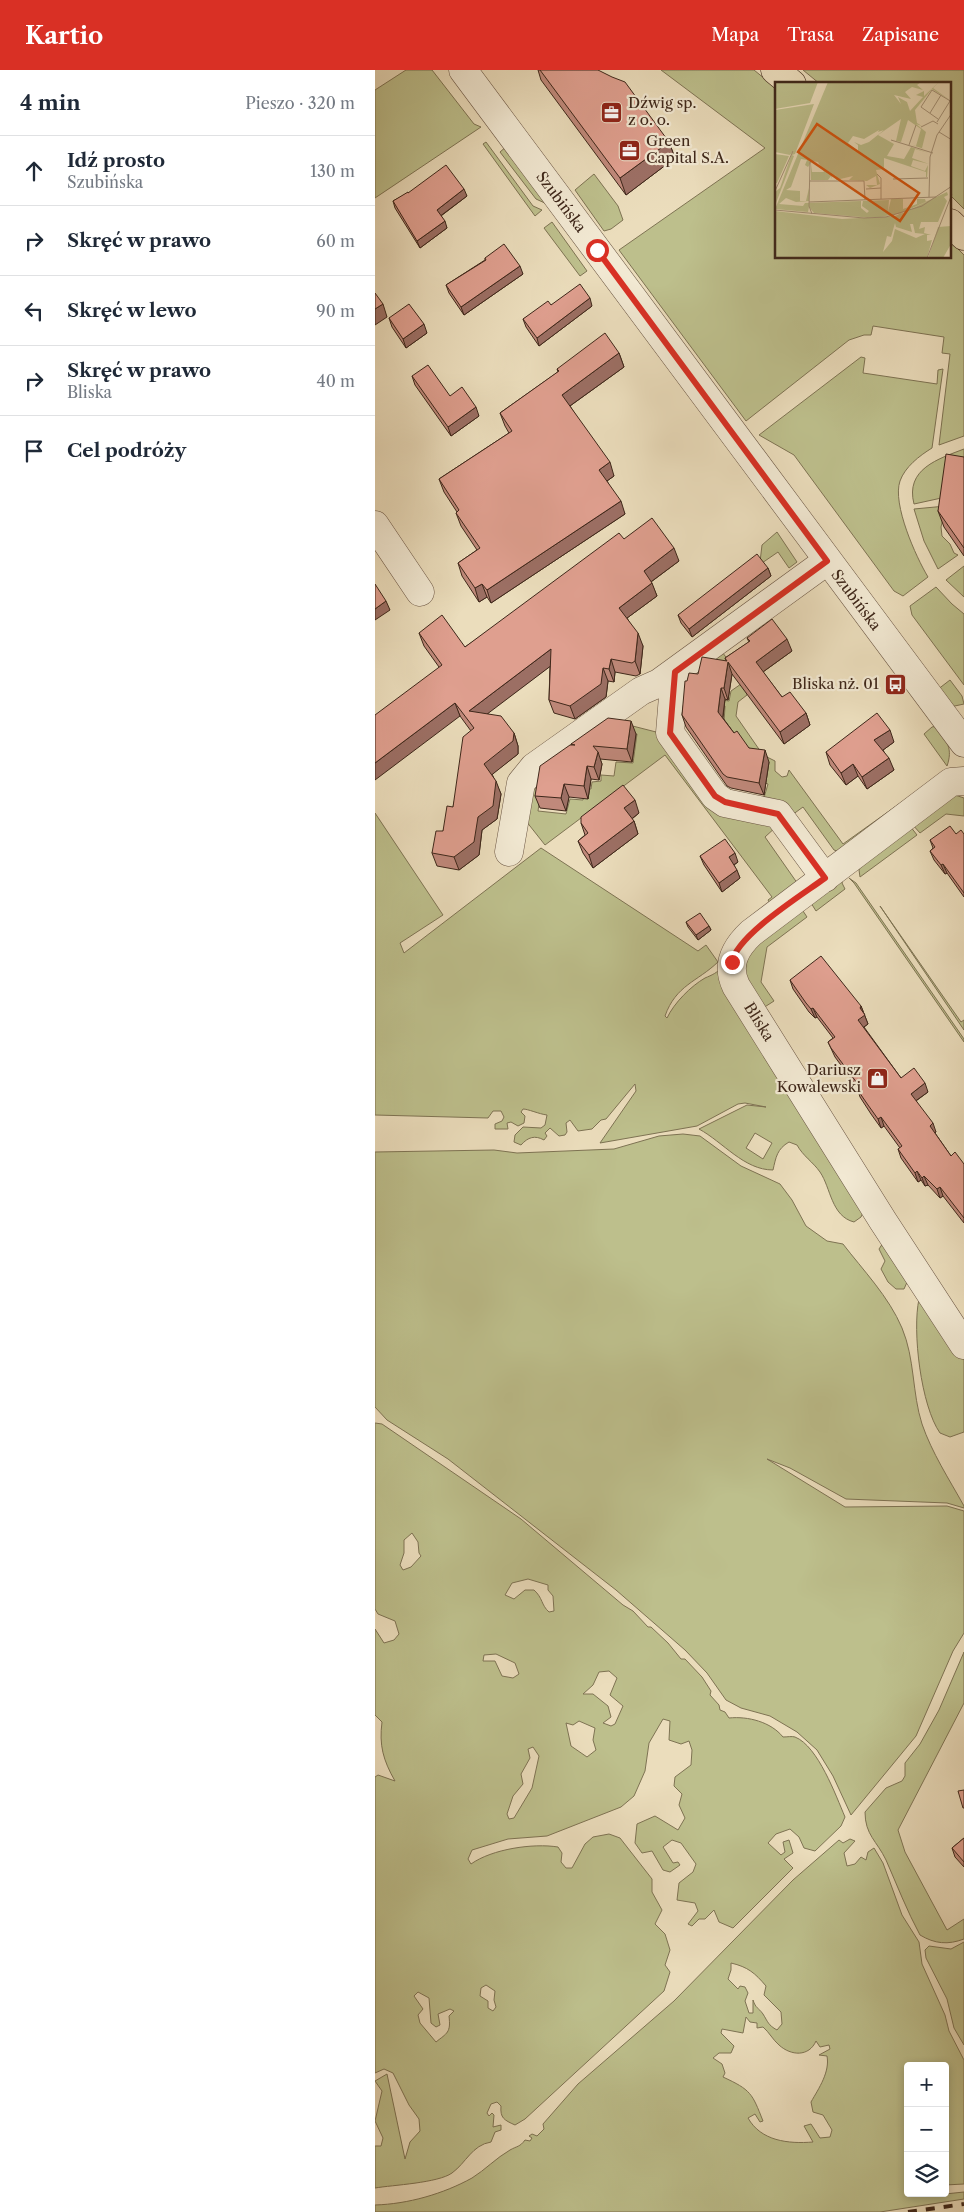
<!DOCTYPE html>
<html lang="pl">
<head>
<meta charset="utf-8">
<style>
  :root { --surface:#fff; --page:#f2f2f3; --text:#1f2937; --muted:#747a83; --line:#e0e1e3; --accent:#d93025 }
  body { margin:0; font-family:"Libre Caslon Text",serif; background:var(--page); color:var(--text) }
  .controls { position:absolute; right:15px; bottom:15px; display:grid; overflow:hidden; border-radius:5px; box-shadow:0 2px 8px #0003 }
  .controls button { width:45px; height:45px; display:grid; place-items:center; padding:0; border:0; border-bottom:1px solid var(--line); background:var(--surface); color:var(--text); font:25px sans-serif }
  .stop { position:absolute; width:15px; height:15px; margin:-11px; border:4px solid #d93025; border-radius:50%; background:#fff }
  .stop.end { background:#d93025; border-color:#fff; box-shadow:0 1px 5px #0008 }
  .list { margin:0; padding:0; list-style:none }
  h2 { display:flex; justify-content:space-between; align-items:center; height:65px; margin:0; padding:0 20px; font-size:21px }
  h2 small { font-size:16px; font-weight:400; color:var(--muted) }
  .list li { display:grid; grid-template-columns:32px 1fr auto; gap:15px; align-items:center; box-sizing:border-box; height:70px; padding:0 20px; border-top:1px solid var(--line) }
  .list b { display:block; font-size:19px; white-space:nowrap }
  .list p { margin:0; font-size:16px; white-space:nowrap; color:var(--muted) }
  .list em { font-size:16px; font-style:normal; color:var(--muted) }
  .icon { flex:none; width:28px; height:28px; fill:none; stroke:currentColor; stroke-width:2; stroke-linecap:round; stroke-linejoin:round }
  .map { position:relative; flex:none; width:589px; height:2142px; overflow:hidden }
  header { display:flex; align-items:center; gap:30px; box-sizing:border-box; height:70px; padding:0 25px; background:var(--accent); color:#fff }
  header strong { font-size:24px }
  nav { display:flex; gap:28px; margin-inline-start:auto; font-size:18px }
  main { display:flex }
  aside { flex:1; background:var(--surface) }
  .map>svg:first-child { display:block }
  .green { fill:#bdbf8c; stroke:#7e7353; fill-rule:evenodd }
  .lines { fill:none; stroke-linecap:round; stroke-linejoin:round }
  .minor-casing { stroke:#695442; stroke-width:29 }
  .major-casing { stroke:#3e271a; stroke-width:29 }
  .minor { stroke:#f2e9d3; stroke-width:28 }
  .major { stroke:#ebddbc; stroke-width:28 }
  .rail { stroke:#3e271a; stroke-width:4; stroke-dasharray:9 9; stroke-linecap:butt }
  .wall { fill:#c0897b; stroke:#3e271a }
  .shaded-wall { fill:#9c6f64; stroke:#3e271a }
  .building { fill:#df9f8f; stroke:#3e271a }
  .route { stroke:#d93025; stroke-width:6 }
  .labels { text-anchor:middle; stroke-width:4.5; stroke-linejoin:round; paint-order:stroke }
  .poi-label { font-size:15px; fill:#3e271a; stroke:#f2e9d3; text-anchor:start }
  .street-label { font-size:15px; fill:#3e271a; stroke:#f2e9d3 }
  .inset-road { fill:none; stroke:#a6947b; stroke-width:1 }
  .view { fill:#d7540d; fill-opacity:0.15; stroke:#d7540d; stroke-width:2.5 }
  .inset-edge { fill:none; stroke:#3e271a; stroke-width:2.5 }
</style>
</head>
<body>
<header>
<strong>Kartio</strong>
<nav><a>Mapa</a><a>Trasa</a><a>Zapisane</a></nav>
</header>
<main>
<aside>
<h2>4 min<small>Pieszo · 320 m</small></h2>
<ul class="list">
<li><svg class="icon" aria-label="ahead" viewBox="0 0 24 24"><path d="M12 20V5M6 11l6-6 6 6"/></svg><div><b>Idź prosto</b><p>Szubińska</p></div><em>130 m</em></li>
<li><svg class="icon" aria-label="right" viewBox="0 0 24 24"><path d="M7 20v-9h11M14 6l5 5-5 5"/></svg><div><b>Skręć w prawo</b></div><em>60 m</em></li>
<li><svg class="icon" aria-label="left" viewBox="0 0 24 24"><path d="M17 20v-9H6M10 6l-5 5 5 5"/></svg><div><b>Skręć w lewo</b></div><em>90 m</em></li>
<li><svg class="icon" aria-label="right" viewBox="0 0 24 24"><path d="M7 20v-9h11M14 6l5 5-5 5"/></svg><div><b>Skręć w prawo</b><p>Bliska</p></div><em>40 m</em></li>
<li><svg class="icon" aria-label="arrive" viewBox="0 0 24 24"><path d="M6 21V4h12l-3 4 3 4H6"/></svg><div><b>Cel podróży</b></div></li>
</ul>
</aside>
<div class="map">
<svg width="589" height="2142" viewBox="0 0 589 2142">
  <rect width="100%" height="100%" fill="#ebddbc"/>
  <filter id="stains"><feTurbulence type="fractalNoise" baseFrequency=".004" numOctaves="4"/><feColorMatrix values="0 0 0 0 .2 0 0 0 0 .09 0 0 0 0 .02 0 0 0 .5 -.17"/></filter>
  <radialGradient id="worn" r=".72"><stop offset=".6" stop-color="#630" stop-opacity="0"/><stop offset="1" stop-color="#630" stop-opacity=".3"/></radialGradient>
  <path class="green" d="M 31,0 L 57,0 L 99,54 L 106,57 L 0,128 L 0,20 Z
    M 286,0 L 379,0 L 401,18 L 402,188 L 575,188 L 575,171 L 589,185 L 589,366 L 564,375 L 575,284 L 567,283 L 569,267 L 498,256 L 496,265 L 489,265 L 474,270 L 371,351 L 244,180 L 390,78 Z
    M 428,0 L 589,0 L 589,139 L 575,125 L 575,14 L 445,14 Z
    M 111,72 L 158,136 L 167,140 L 160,146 L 108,74 Z
    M 132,76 L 172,134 L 161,129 L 125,82 Z
    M 219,104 L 243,136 L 248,150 L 236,159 L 229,161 L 200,120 Z
    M 177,152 L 212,201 L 205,206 L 169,158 Z
    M 486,287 L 490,288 L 488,303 L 562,314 L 563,300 L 568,299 L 557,378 C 544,386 530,397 525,411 C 517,434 541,487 553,507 L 528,526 L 519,521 L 419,385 L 384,365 Z
    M 589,379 L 589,401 C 578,407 560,413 571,427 L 539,434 C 530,399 563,389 589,379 Z
    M 571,436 L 566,457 L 567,466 L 575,474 L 579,483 L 583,485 L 563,499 L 549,471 L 539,439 Z
    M 402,462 L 422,492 L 414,498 L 403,482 L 387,493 L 385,492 L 387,475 Z
    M 589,496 L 589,527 L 571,510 Z
    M 561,517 L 577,534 L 589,544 L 589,615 L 537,545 L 535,536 Z
    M 345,579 L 369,612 L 372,625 L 363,632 L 361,646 L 388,685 L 400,691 L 400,701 L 407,707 L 412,706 L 414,700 L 468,774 L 552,714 L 462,781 L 459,780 L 428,737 L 417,745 L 388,731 L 393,714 L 387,712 L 389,690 L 379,688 L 349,653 L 350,636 L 346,635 L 347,630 L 354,631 L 356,621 L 366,614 L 356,598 L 331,591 Z
    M 575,610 L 587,626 L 589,634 L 575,637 L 562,620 Z
    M 242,652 L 285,663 L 342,741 L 402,756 L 390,767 L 425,817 L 396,835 L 393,830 L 397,827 L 290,685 L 170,775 L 151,751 L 154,724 L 167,712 L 163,741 L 191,744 L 195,729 L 208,730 L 210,719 L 216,719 L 217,712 L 226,711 L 226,705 L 239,706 L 241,692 L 258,693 L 262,664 L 234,658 Z
    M 562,656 C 572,671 578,679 572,696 L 549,664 L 557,657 Z
    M 580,725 L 589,728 L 589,746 L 571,744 L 545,763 L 537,754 Z
    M 0,743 L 68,845 L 25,873 L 29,883 L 166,778 L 323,881 L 331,875 L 343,892 C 322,912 301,915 290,946 L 292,948 C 299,933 316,916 330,908 C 337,905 342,903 347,897 L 491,1136 L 486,1147 L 479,1152 C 456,1146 456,1118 445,1102 C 438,1092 428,1086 422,1075 L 414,1072 C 402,1079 401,1087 398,1100 C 369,1100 348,1072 324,1059 L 372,1035 L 391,1037 L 370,1033 L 363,1034 L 322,1056 L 225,1073 L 261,1021 L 260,1014 L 231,1049 L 226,1050 L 217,1059 L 203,1061 L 195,1050 L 191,1053 L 192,1062 L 190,1065 L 184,1066 L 175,1058 L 170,1063 L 172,1066 L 169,1070 C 160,1065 153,1067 146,1075 L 139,1072 L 140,1065 L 148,1057 L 166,1058 L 170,1055 L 172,1045 C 164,1044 153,1039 148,1039 L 146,1042 L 150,1046 L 149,1053 L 143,1056 L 136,1052 L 132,1053 L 133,1059 L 120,1059 L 120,1054 L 127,1051 L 129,1047 L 126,1041 L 118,1041 L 113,1048 L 0,1045 ZM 380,1063 L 397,1073 L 388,1089 L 371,1078 Z
    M 535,756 L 542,765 L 485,807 L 484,800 L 488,791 Z
    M 469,808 L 467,813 L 470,819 L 441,841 L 436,833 Z
    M 474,808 L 481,813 L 589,969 L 589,972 L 479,813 Z
    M 505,836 L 586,952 L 589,950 L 589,960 Z
    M 426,838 L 432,847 L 392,877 L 386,912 L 399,931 L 385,940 L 364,892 L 367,883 Z
    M 308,1064 L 325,1066 L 366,1096 L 405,1114 L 417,1130 L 431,1156 L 452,1171 L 468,1174 C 488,1200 514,1227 527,1258 C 540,1289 537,1323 547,1354 C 557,1383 574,1409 589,1436 L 589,1438 L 572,1433 L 471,1429 L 415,1398 L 392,1389 L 470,1437 L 572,1436 L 589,1441 L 589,1563 L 578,1581 L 541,1666 L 476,1745 L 458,1706 L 442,1680 L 422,1662 L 395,1646 L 366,1638 L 351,1630 L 332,1603 L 310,1580 L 241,1520 L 73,1389 L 12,1350 L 0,1337 L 0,1082 L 119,1080 L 142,1083 L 239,1079 L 284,1066 Z
    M 508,1173 L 533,1210 L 529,1219 L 521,1219 L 513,1212 L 506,1199 L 510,1191 L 504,1179 Z
    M 544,1229 L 589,1289 L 589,1362 L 575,1367 L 565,1363 C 546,1336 537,1261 544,1229 Z
    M 0,1353 L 7,1354 L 146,1449 L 248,1535 L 258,1541 L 273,1557 L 276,1557 L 293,1573 L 306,1589 L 310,1589 L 327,1607 L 336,1621 L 335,1625 L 344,1635 L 345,1640 L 350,1642 L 354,1648 C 373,1646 396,1652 408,1667 C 412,1667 417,1666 420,1667 C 443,1676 461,1726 470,1747 L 466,1756 L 440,1781 L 429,1778 L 424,1767 L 415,1759 L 401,1764 L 393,1773 L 406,1785 L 410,1782 L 408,1772 L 414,1770 L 418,1783 L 409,1789 L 418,1798 L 358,1858 L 344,1852 L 339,1840 L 330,1849 L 324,1849 L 317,1856 L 313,1854 L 323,1841 L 320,1833 L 302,1830 L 304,1813 L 318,1802 L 321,1794 L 306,1773 L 297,1770 L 288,1777 L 298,1793 L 303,1792 L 305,1795 L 295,1802 L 288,1800 L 277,1781 L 267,1783 L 260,1773 L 262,1754 L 280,1746 L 303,1760 L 310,1748 L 304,1735 L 307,1724 L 299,1716 L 300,1707 L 316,1695 L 317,1680 L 314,1671 L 306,1674 L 294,1670 L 295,1651 L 288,1649 L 274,1673 L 270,1701 L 259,1726 L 246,1737 L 172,1766 L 133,1769 L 97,1780 L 93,1789 L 96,1794 C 117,1779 158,1773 183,1777 L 187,1783 L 186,1792 L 191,1798 L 197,1798 L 210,1774 L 218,1767 L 234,1764 L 245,1768 L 277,1809 L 277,1822 L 287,1840 L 280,1854 L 290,1864 L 295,1880 L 290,1895 L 295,1902 L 289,1921 L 150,2049 L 140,2055 C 129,2050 125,2048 126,2036 L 122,2032 L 116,2034 L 112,2043 L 114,2046 L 117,2043 L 119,2045 L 118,2057 L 126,2055 L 126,2060 L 120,2062 L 116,2072 C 97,2075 91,2093 77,2103 C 63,2113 18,2115 0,2118 L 0,2076 L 6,2076 L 8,2068 L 0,2051 L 7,2021 L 0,2011 L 12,2004 L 30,2089 L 35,2072 L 45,2061 L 44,2049 L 34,2035 L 18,2003 L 9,1999 L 0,2003 L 0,1707 L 3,1705 L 20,1711 C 8,1690 4,1675 7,1652 L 0,1645 L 0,1559 L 9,1573 L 19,1570 L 24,1564 L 20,1551 L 3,1544 L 0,1539 ZM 37,1463 L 43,1472 L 44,1483 L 46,1486 L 36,1497 L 28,1500 L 25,1495 L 29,1483 L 29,1470 ZM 153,1509 L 173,1515 L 173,1520 L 178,1526 L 179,1541 L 174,1542 C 166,1535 168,1528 159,1520 L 150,1520 L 139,1529 L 130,1525 L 137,1513 ZM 121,1584 L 140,1593 L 144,1604 L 138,1608 L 127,1606 L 120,1591 L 108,1591 L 109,1585 ZM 234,1601 L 242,1608 L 235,1625 L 248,1636 L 240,1654 L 236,1656 L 228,1653 L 236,1647 L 233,1636 L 218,1624 L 208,1624 L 218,1615 L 224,1602 ZM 204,1651 L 220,1658 L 218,1670 L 221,1680 L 212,1687 L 196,1676 L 191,1653 L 198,1655 ZM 158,1677 L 164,1686 L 157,1718 L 139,1748 L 134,1749 L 132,1744 L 138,1726 L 148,1714 L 146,1704 L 155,1688 L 153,1679 ZM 111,1915 L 120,1921 L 119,1930 L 121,1937 L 118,1941 L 113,1938 L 113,1931 L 105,1926 L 106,1918 ZM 43,1922 L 54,1928 L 56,1953 L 61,1957 L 65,1955 L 63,1944 L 75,1939 L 79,1941 L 74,1946 C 76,1963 72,1963 61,1972 L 45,1953 L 43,1945 L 48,1939 L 39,1926 Z
    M 589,1582 L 589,1633 L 523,1760 L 530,1782 L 572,1860 L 589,1849 L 589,1869 C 573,1875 560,1874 545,1865 C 532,1841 522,1815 511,1790 C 502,1771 490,1765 490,1742 L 511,1718 L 527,1711 L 530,1706 L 530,1693 L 545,1674 L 564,1640 Z
    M 475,1769 L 480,1771 L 469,1783 L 472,1796 L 480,1794 L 486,1787 L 491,1790 L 493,1782 L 499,1778 L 508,1793 L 527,1845 L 544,1872 L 547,1894 L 570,1945 L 574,1961 L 589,1990 L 589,2114 L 570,2115 L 570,1996 L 533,1996 L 533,2123 L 550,2123 L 551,2126 L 589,2122 L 589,2129 L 505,2142 L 0,2142 L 0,2135 C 33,2134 68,2124 97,2108 C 110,2100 121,2088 135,2080 C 142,2076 145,2077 150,2070 L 155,2071 L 157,2068 L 154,2066 L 157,2064 L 162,2066 L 169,2059 L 168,2054 L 203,2014 L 299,1931 L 418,1810 L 464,1770 L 468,1773 ZM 356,1893 C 373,1897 380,1903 391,1916 L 389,1925 L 406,1942 L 407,1954 L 402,1960 C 393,1955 393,1952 388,1944 C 383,1937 381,1939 378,1930 L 378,1943 L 374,1943 L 370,1931 L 373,1923 L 370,1917 L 365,1916 L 363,1919 L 353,1909 L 356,1900 ZM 371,1947 L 375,1952 L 382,1953 L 382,1958 L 388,1957 C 394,1962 398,1970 404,1975 C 416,1986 434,1987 441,1971 L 445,1977 L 454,1975 L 455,1979 L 444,1985 L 452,1986 C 455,2002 444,2018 436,2032 L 438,2042 L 448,2045 L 457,2060 L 455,2067 L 445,2068 L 436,2054 L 429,2056 L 438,2072 C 413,2074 386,2071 373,2048 L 380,2044 L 385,2052 L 388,2051 C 377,2023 376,2020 348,2007 L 350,2003 L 347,1994 L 338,1988 L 344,1983 L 356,1983 L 359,1976 L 346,1963 L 347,1959 L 368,1963 Z
    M 589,1872 L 589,1975 L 579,1958 L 572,1929 L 551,1888 L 550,1880 L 554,1876 L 576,1879 Z"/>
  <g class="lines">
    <defs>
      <path id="minor" d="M 88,0 L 589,673
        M 0,455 L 45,522
        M 300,602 L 295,663 L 340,726 L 350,733 L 403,744 L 450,808
        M 589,711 L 576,712 L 376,863 C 360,878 351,895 361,916 L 508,1151 L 589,1275
        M 134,782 L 146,713 L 159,697 L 266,621 L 284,613 L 452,491"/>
      <path id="major" d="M 400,0 L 417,14
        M 575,153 L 589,166"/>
    </defs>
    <use href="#minor" class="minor-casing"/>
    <use href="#major" class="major-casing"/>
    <use href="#minor" class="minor"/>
    <use href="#major" class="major"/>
    <path class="rail" d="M 533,2142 L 589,2134"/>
  </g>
  <path class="wall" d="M 163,0 L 223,0 L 294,72 L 300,88 L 251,125 L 166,10 Z
    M 33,123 L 92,126 L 66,146 L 72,158 L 45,178 L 20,138 L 18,131 Z
    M 110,188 L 148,204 L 89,245 L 74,223 L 71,215 L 110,190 Z
    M 176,235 L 217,236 L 164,276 L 151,257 L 148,249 Z
    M 14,248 L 52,263 L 31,278 L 17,257 Z
    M 244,283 L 249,297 L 195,336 L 239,406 L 232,411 L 250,444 L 116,533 L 112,527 L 104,532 L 87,506 L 83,493 L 102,480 L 86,456 L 81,443 L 82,442 L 69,422 L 64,409 L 134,363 L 130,356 L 125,343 L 183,302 L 182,299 Z
    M 37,306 L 75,326 L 104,346 L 76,366 L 40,315 Z
    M 589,387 L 589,486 L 569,457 L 563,441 Z
    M 249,469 L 304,491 L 276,512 L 282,526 L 252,548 L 268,576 L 265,604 L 261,606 L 240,602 L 239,612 L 233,611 L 231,627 L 200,649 L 179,643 L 174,630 L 175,596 L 112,643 L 139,663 L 143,676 L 143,684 L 117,704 L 126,724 L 122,749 L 107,760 L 104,785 L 84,800 L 62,796 L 57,783 L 68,761 L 78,737 L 96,661 L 85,646 L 64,597 L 49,576 L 44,563 L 90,577 Z
    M 393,498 L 396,506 L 317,567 L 306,553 L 303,545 Z
    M 372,568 L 417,581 L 388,602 L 407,627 L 431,643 L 435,655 L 409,674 L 357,604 L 353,630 L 350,629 L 348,648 L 359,663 L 374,678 L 394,692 L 389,725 L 356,718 L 352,716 L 311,657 L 307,645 L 312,611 L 351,591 L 350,588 L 374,572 Z
    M 261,664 L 257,692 L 225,689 L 227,694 L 224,710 L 216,709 L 213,729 L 194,727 L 191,741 L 165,738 L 160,726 L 196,675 L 196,674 Z
    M 519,672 L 508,680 L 519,700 L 492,719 L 483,706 L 471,715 L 455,695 L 451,682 Z
    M 264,743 L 257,749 L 259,751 L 263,764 L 218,798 L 208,783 L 203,771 L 210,765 L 206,753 Z
    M 581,764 L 589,764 L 589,827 L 572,803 L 570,804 L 559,790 L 555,781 L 558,778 L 555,770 Z
    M 325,786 L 363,792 L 359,795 L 365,808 L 347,822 L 329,795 Z
    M 311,852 L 334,856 L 336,860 L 323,870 L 313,857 Z
    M 415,910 L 486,936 L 493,954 L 489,957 L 526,1008 L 553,1022 L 541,1031 L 561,1062 L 560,1063 L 576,1086 L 589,1094 L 589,1153 L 568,1126 L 565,1128 L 553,1115 L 550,1116 L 546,1110 L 543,1112 L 526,1088 L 523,1079 L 525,1078 L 509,1056 L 506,1058 L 496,1044 L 485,1027 L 482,1017 L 460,987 L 453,972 L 458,968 L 442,947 L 440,948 L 434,942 L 418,919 Z
    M 589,1768 L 589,1797 L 580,1787 L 577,1778 Z"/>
  <path class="shaded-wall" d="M 294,72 L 300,88 L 251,125 L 245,108 Z
    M 89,119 L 92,126 L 64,147 L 62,140 Z
    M 70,151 L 72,158 L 45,178 L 42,171 Z
    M 145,196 L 148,204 L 89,245 L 86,237 Z
    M 215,228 L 217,236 L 164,276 L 162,268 Z
    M 8,234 L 12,247 L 0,255 L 0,239 Z
    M 49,254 L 52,263 L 31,278 L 28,269 Z
    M 244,283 L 249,297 L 192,338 L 187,325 Z
    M 101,337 L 104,346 L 76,366 L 73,357 Z
    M 235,392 L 239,406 L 229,413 L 224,400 Z
    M 246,431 L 250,444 L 116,533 L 112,520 Z
    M 299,478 L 304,491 L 273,514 L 269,501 Z
    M 393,498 L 396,506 L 317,567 L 314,559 Z
    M 277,513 L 282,526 L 248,551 L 244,538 Z
    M 107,514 L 112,527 L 104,532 L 100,518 Z
    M 11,531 L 15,540 L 0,550 L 0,539 Z
    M 263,563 L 268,576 L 265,604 L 260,591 Z
    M 412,569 L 417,581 L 385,604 L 381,592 Z
    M 176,579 L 181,592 L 99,654 L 94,641 Z
    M 236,589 L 240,602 L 239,612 L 234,599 Z
    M 353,592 L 357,604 L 353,630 L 349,618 Z
    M 228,598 L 233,611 L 231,627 L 200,649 L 195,636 Z
    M 346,618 L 350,629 L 347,653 L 343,642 Z
    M 80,633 L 85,646 L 0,710 L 0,693 Z
    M 431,643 L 435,655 L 409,674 L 405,662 Z
    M 256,651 L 261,664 L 257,692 L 252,679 Z
    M 515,660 L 519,672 L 504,683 L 499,670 Z
    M 139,663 L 143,676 L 143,684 L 114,707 L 109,694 Z
    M 390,680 L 394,692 L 389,725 L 384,713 Z
    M 223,682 L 227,694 L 224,710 L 219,697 Z
    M 514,688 L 519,700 L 492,719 L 487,707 Z
    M 478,694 L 483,706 L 471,715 L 466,703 Z
    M 212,696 L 216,709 L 213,729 L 209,716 Z
    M 121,711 L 126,724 L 122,749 L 107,760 L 104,785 L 84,800 L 79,787 L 103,747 Z
    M 189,714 L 194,727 L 191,741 L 186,728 Z
    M 260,730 L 264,743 L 254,751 L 249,738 Z
    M 259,751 L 263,764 L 218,798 L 214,785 Z
    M 360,783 L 363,792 L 357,796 L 354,787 Z
    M 568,794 L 572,803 L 570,804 L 566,795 Z
    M 362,800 L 365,808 L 347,822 L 344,813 Z
    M 334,856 L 336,860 L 323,870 L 321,865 Z
    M 486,936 L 493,954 L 486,959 L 483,950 L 485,938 Z
    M 438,938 L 442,947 L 440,948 L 436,939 Z
    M 550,1013 L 553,1022 L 539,1032 L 536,1024 Z
    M 506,1047 L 509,1056 L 506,1058 L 503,1049 Z
    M 558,1053 L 561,1062 L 558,1065 L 555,1056 Z
    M 542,1101 L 546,1110 L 543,1112 L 540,1103 Z
    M 549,1106 L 553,1115 L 550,1116 L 547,1108 Z
    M 565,1117 L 568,1126 L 565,1128 L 562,1119 Z"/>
  <path class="building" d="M 165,0 L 223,0 L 237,7 L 250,12 L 294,72 L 245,108 Z
    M 71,95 L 89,119 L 62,140 L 70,151 L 42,171 L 18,131 L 33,122 L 33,123 Z
    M 129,174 L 145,196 L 86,237 L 71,215 L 111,190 L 110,188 Z
    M 205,214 L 215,228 L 162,268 L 148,249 L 173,231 L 176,235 Z
    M 0,223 L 8,234 L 0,239 Z
    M 34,234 L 49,254 L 28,269 L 14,248 Z
    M 230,263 L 244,283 L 187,325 L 235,392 L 224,400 L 246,431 L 112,520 L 107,514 L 100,518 L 83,493 L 105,478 L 81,443 L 84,440 L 64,409 L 137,361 L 125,343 L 184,301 L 182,299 Z
    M 53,295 L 75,326 L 87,317 L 101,337 L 73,357 L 37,306 Z
    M 571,384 L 589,387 L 589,478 L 563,441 Z
    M 277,448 L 299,478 L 269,501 L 277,513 L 244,538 L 263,563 L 260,591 L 257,593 L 236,589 L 234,599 L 228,598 L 226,614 L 195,636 L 174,630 L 176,579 L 94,641 L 126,646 L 139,663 L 138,671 L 109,694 L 121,711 L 118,736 L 103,747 L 99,772 L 79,787 L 57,783 L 61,761 L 68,761 L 72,736 L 78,737 L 88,667 L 99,658 L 80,633 L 0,693 L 0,645 L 67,595 L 44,563 L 67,545 L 90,577 L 244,463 L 249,469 Z
    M 382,484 L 393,498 L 314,559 L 303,545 Z
    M 0,514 L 11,531 L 0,539 Z
    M 397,549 L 412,569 L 381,592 L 407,627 L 415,622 L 431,643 L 405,662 L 353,592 L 349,618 L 346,618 L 343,642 L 359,663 L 362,661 L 374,678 L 390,680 L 384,713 L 352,707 L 348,704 L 307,645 L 310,611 L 312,611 L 314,603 L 323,604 L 327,587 L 352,591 L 350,588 L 375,571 L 372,568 Z
    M 502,643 L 515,660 L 499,670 L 514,688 L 487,707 L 478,694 L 466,703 L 451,682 Z
    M 233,648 L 256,651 L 252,679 L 218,676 L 223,682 L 219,697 L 212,696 L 209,716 L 189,714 L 186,728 L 160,726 L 165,696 L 195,675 L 200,675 L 196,674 Z
    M 248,715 L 260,730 L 249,738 L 259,751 L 214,785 L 203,771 L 213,763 L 206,753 L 206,747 Z
    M 575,756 L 581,764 L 586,760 L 589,764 L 589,823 L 568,794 L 566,795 L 555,781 L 560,777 L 555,770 Z
    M 350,769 L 360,783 L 354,787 L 362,800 L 344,813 L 325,786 Z
    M 325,843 L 334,856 L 321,865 L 311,852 Z
    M 446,886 L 486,936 L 485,938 L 490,945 L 483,950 L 526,1008 L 539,998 L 550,1013 L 536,1024 L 558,1053 L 555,1056 L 576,1086 L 580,1082 L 589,1094 L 589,1148 L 565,1117 L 562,1119 L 549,1106 L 547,1108 L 542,1101 L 540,1103 L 523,1079 L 527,1076 L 506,1047 L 503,1049 L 493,1035 L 482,1019 L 482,1013 L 456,978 L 453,972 L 460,967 L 438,938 L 436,939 L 431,933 L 415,910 Z
    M 589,1720 L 589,1738 L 588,1738 L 583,1721 Z
    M 589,1768 L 589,1792 L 577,1778 Z"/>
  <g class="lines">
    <path class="route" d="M 222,180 L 452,491 L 300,602 L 295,663 L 340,726 L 350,732 L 403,744 L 450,808 C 427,825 362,865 357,892"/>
  </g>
  <defs>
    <symbol id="office-square" viewBox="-11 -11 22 22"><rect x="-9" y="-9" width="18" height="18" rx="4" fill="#8f2418" stroke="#f2e9d3"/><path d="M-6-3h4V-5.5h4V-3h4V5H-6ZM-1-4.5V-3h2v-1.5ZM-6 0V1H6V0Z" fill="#fff"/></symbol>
    <symbol id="bus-square" viewBox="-11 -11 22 22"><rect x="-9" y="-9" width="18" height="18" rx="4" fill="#8f2418" stroke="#f2e9d3"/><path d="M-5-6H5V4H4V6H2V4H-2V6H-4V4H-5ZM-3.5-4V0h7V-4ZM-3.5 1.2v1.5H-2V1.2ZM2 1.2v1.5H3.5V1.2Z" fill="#fff"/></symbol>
    <symbol id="shop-square" viewBox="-11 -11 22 22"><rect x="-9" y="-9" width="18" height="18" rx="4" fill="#8f2418" stroke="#f2e9d3"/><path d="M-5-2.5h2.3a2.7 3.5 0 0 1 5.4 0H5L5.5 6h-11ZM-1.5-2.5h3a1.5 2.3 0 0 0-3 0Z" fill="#fff"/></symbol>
  </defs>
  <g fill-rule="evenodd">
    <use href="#office-square" x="224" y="30" width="25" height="25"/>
    <use href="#office-square" x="242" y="68" width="25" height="25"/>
    <use href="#bus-square" x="508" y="602" width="25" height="25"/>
    <use href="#shop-square" x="490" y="996" width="25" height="25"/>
  </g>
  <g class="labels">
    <g class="poi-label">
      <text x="253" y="38">Dźwig sp.<tspan x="253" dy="17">z o. o.</tspan></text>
      <text x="271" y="76">Green<tspan x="271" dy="17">Capital S.A.</tspan></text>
      <text x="504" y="619" text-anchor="end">Bliska nż. 01</text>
      <text x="486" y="1005" text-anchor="end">Dariusz<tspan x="486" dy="17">Kowalewski</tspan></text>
    </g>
    <g class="street-label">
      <text transform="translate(186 132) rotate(53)" y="5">Szubińska</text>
      <text transform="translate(481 530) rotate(53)" y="5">Szubińska</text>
      <text transform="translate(384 952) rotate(58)" y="5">Bliska</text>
    </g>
  </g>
  <g transform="translate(400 12)">
    <rect width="176" height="176" fill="#ebddbc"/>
    <path d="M 0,0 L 43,0 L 35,21 L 0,27 ZM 53,0 L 146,0 L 142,3 L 148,8 L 137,5 L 130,10 L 136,17 L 119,13 L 126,22 L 123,15 L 132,20 L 135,29 L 148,15 L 141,13 L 149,9 L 149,14 L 164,0 L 158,6 L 176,19 L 157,7 L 140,28 L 142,41 L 147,44 L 141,42 L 151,50 L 147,66 L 149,67 L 137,63 L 141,64 L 146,47 L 133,38 L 126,60 L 121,59 L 126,37 L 103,53 L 119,62 L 112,74 L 129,77 L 136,65 L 154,71 L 140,67 L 137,76 L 154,82 L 138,78 L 136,84 L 150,89 L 153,83 L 152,95 L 147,95 L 151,95 L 151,90 L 109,76 L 109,87 L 101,88 L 105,102 L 95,106 L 91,103 L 102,103 L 101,94 L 92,99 L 74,98 L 78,94 L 61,98 L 61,94 L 57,93 L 56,97 L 56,94 L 53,98 L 36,98 L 36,82 L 37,90 L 49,90 L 43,80 L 37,79 L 33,85 L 30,83 L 32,78 L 26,77 L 16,105 L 11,108 L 25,109 L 25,119 L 31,119 L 34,106 L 34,119 L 21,120 L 11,116 L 4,122 L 28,124 L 30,121 L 86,119 L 86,126 L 92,131 L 94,129 L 87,124 L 88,119 L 114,118 L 113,130 L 116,117 L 128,117 L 128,127 L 142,122 L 142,117 L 150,117 L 151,120 L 128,131 L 98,136 L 39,131 L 34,125 L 33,130 L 0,127 ZM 104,48 L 103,50 L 109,48 L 94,60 L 86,63 L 79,60 L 83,63 L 83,69 L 73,61 L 78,54 L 89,57 ZM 39,22 L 20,72 L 17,73 L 19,74 L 1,121 L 0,121 L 0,110 L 5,106 L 17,71 L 20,67 L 15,73 L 0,70 L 0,28 ZM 0,72 L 14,74 L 2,101 L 0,101 ZM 172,110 L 173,113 L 169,115 L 172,119 L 163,140 L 146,140 L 144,147 L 150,145 L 149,151 L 156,153 L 152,153 L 152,159 L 157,158 L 152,176 L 0,176 L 0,129 L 67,137 L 120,134 ZM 120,141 L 121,145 L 137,150 L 135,142 L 138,142 L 140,151 L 150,152 L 141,156 L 120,147 L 117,159 L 108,170 L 112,154 L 116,155 ZM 176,144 L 176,162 L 168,176 L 153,176 L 163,145 Z" fill="#bdbf8c" fill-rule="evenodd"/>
    <path class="inset-road" d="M 155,31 L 166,13M 163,37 L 146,25 L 157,8 L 177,20M 162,40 L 175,19M 146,45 L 158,39 L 163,42M 164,50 L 177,58M 116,58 L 158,71M 134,63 L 141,43M 35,80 L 34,124 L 37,132M 102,92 L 106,96 L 106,117M 118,97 L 153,96M 35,99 L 89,99 L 90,118M 91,107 L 106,106M 0,109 L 18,69M 154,115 L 155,75 L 162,53 L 177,31M 34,120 L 161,115M 0,128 L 89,136 L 111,135 L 147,124 L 177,104M 152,176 L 177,112"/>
    <path class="view" d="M 42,42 L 144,111 L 125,139 L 23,70 Z"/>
    <rect width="176" height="176" class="inset-edge"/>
  </g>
  <rect width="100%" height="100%" filter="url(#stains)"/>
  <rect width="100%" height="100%" fill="url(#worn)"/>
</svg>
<div class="controls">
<button>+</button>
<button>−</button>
<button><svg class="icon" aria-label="layers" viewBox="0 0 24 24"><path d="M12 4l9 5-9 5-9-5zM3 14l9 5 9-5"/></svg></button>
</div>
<div class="stop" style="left:222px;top:180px"></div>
<div class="stop end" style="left:357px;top:892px"></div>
</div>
</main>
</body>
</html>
